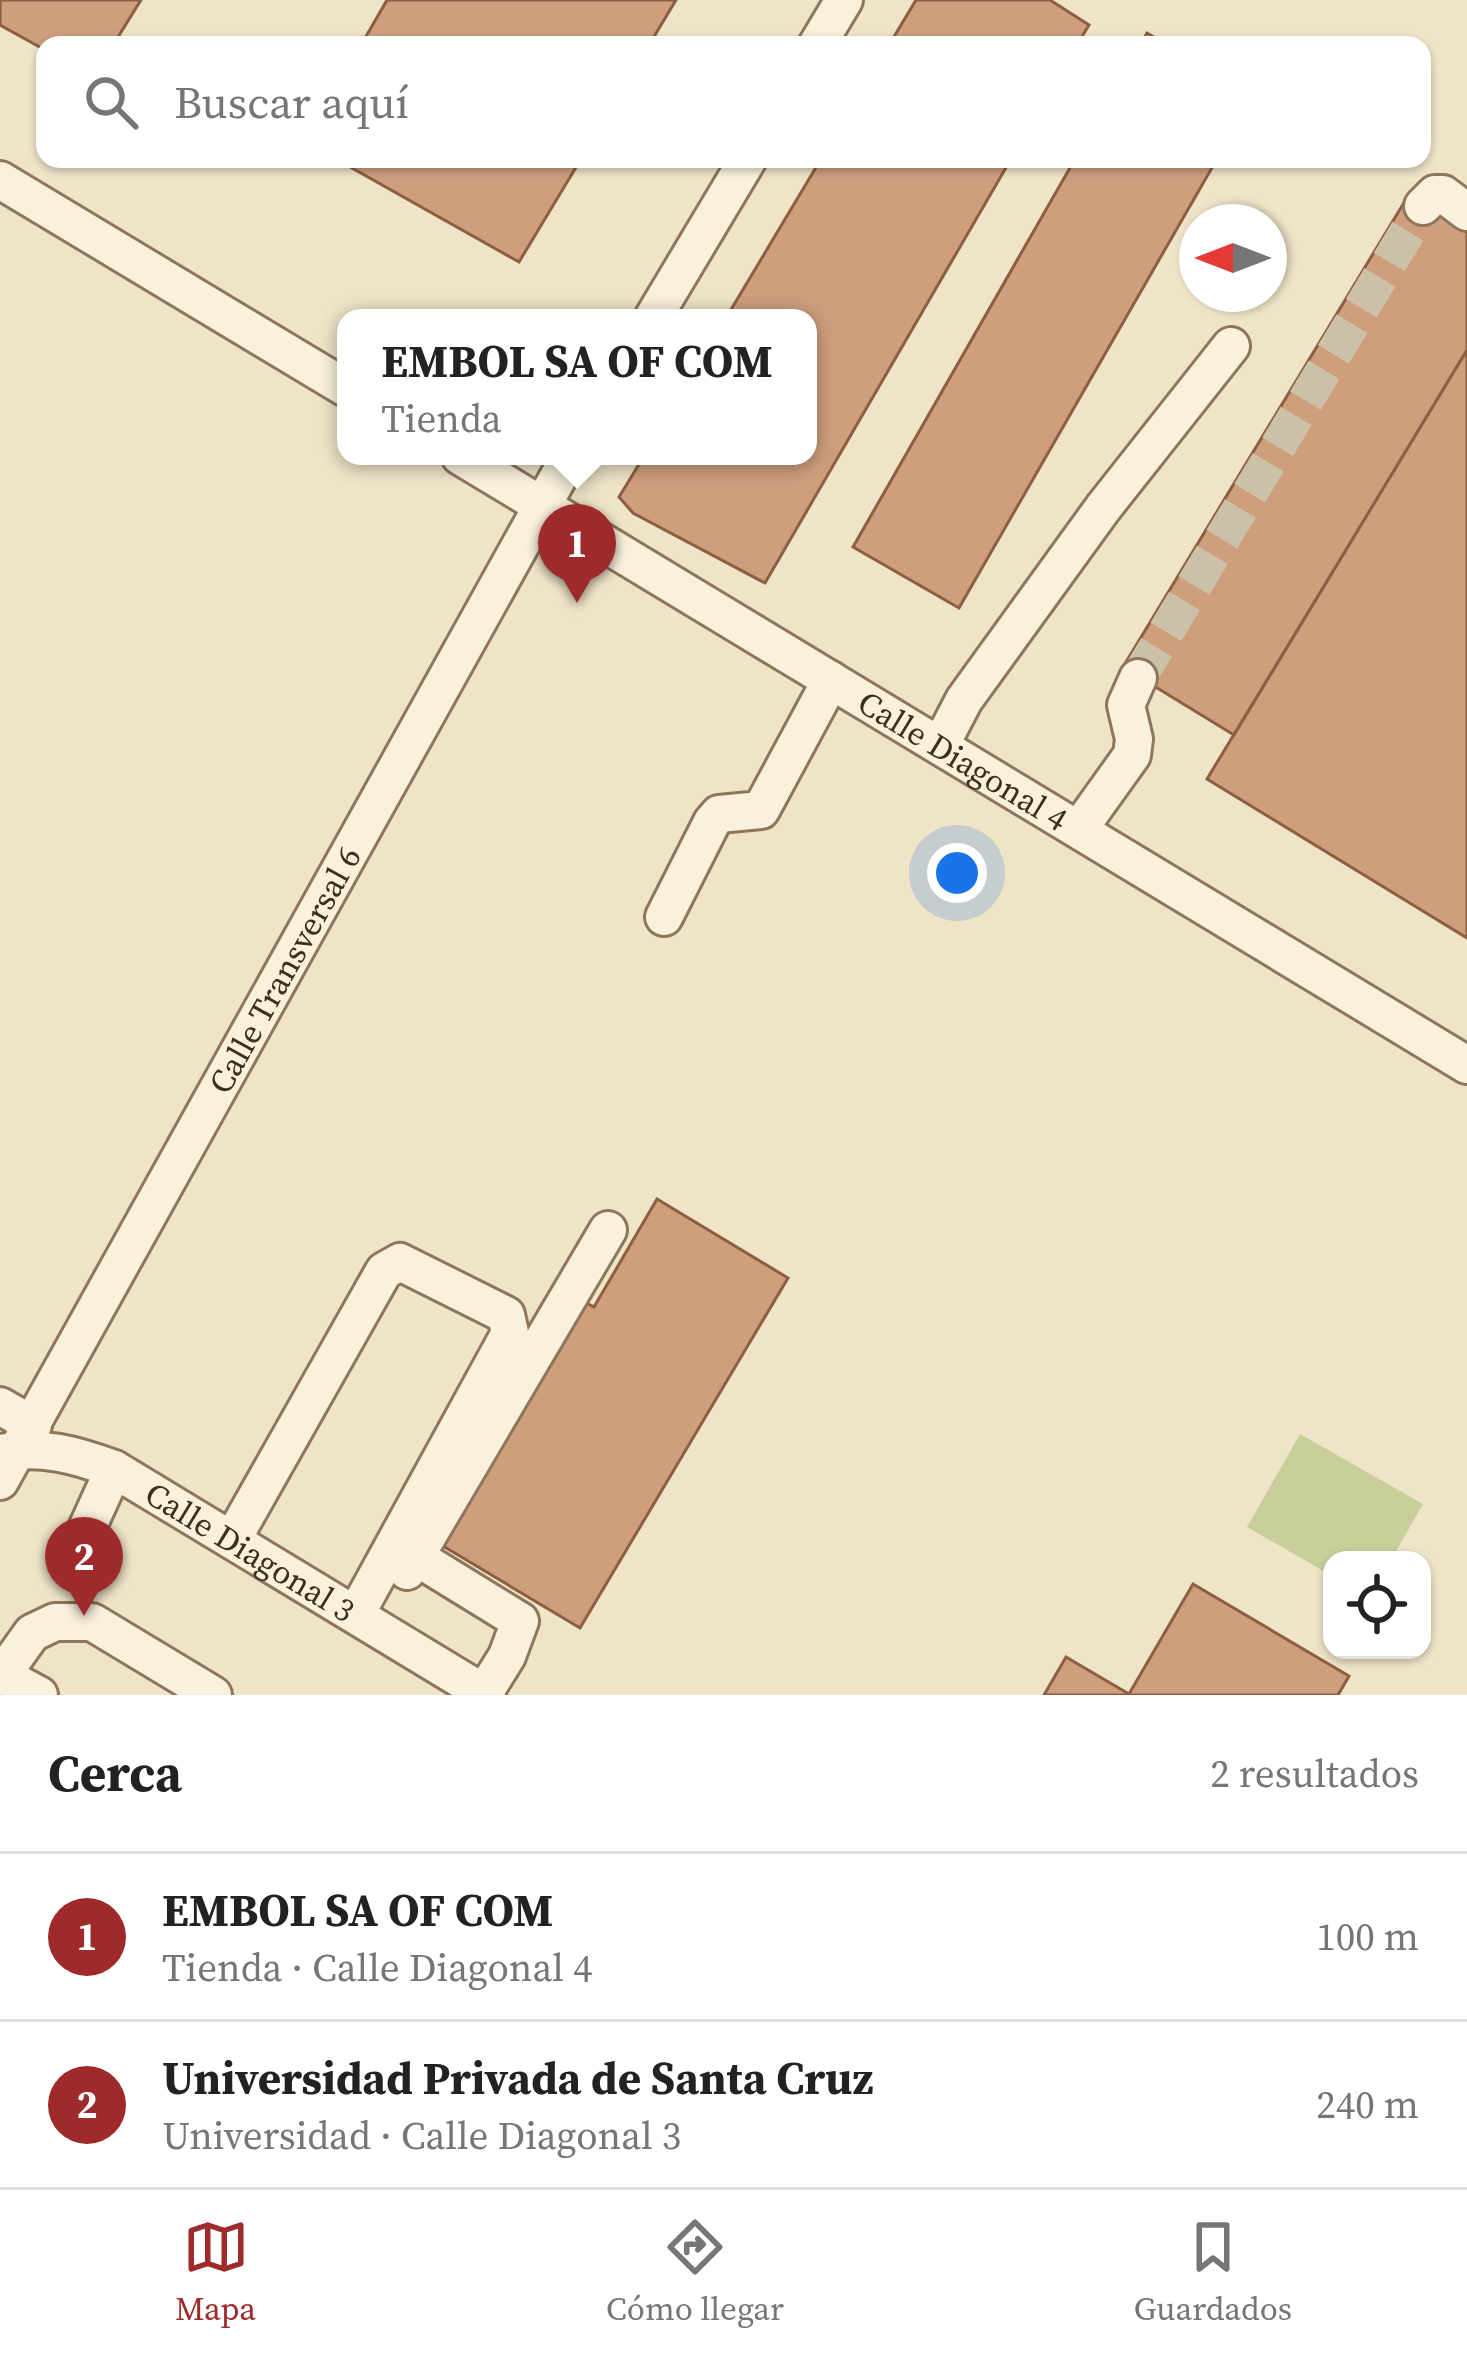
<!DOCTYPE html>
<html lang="es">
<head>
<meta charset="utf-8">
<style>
  :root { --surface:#fff; --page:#f6f6f6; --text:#222; --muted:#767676; --line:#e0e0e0; --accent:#9e2a2b }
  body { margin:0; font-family:"Source Serif 4",serif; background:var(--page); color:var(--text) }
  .controls { position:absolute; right:36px; bottom:36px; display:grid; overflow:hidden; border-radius:24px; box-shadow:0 3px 9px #0004 }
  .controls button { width:108px; height:108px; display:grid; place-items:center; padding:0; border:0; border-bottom:3px solid var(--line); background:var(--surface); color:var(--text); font:60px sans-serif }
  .compass { position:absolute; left:1179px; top:204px; width:108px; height:108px; border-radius:50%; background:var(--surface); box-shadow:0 3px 9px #0004; rotate:270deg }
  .you { position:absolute; left:957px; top:873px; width:42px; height:42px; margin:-30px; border:9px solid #fff; border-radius:50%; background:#1a73e8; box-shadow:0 0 0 18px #1a73e833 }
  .badge { display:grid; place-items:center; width:78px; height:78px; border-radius:50%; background:var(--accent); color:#fff; font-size:39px; font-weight:700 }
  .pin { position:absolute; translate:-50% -99px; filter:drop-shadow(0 3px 6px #0008) }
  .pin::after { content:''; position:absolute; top:63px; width:42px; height:36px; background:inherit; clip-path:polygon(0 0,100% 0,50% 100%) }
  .popup { position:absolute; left:337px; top:309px; width:480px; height:156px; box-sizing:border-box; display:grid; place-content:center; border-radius:24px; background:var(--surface); filter:drop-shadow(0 3px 9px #0005); font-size:39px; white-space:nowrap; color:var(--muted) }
  .popup b { font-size:45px; color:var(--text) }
  .popup::after { content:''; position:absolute; left:50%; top:100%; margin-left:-24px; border:24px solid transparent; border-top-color:var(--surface) }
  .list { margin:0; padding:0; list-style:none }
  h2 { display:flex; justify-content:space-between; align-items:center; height:156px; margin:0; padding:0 48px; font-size:51px }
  h2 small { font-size:39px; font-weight:400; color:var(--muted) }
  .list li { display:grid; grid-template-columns:78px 1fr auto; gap:36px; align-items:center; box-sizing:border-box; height:168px; padding:0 48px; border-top:3px solid var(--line) }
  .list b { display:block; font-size:45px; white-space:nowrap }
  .list p { margin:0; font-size:39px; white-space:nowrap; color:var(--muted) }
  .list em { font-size:39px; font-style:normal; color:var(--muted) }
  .icon { flex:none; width:66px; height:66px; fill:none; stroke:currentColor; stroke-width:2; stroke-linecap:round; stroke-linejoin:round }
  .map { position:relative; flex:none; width:1467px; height:1695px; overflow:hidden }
  .search { position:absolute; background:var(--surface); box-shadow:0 3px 9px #0004; left:36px; right:36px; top:36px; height:132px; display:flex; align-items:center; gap:30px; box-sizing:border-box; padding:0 42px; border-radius:24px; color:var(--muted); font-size:45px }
  .sheet { height:492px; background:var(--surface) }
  nav { display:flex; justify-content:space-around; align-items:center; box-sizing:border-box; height:168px; border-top:3px solid var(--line); background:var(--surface); font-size:33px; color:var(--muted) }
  nav a { display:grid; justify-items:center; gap:6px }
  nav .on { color:var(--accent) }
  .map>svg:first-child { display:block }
  .green { fill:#c9cf9b }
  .building { fill:#cf9f7d; stroke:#8d5f41; stroke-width:3 }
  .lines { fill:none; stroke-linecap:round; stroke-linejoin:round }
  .minor-tunnel { stroke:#ccc0a6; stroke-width:36; stroke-dasharray:36 18; stroke-linecap:butt }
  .minor-casing { stroke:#8d765c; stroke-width:42 }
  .minor { stroke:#faf1dc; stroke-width:36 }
  .labels { text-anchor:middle; stroke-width:10; stroke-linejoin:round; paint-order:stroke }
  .street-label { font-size:33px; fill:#3d2e20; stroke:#f7eed8 }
</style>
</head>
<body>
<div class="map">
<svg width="1467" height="1695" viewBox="0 0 1467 1695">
  <rect width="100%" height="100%" fill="#f0e4c8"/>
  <path class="green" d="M 1300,1434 L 1423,1504 L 1391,1560 L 1332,1560 L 1332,1576 L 1247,1527 Z"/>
  <path class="building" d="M 0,0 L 141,0 L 113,45 L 45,45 L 45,50 L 0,25 Z
    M 387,0 L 676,0 L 649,45 L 361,45 Z
    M 916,0 L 1050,0 L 1089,25 L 1077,45 L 889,45 Z
    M 1147,33 L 1167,45 L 1140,45 Z
    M 336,159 L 581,159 L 519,262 Z
    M 821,159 L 1011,159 L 765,583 L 633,513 L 619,497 L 644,456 L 808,456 L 808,318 L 726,318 Z
    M 1075,159 L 1217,159 L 959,608 L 853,547 Z
    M 1408,196 L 1467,232 L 1467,350 L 1234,735 L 1123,667 Z
    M 1467,350 L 1467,938 L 1207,779 Z
    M 657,1199 L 788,1278 L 580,1628 L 438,1543 L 581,1300 L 594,1307 Z
    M 1193,1584 L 1349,1676 L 1338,1695 L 1044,1695 L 1066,1657 L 1129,1694 Z"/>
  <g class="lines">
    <path class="minor-tunnel" d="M 1138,678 L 1423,206"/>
    <defs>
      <g id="minor">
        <path d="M 817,45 L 844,0"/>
        <path d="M 0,180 L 346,388"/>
        <path d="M 1423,206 L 1435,194 L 1443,194 L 1467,212"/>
        <path d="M 653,318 L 748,159"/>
        <path id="s1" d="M 460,456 L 1467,1065"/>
        <path d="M 940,746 L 964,700 L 1103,508 L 1231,346"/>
        <path d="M 1079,829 L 1132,755 L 1134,739 L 1126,705 L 1138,678"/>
        <path d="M 664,917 L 712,822 L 719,814 L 761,810 L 831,680"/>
        <path d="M 0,1406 L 33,1425"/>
        <path id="s2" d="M 0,1453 C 41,1445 76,1455 114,1469 L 487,1695"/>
        <path id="s3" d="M 0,1481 L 570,456"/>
        <path d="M 232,1540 L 384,1271 L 400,1262 L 506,1315 L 510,1333 L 356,1614"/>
        <path d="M 416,1557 L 520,1621 L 507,1656 L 484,1693"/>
        <path d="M 73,1559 L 114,1469"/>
        <path d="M 407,1571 L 608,1230"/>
        <path d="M 0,1674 L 39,1695"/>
        <path d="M 2,1675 L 32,1633 L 55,1622 L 92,1622 L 213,1695"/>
      </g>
    </defs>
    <use href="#minor" class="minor-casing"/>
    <use href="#minor" class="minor"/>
  </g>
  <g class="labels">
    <g class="street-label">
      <text dy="12" stroke="none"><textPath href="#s1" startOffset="588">Calle Diagonal 4</textPath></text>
      <text dy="12" stroke="none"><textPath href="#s3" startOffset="585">Calle Transversal 6</textPath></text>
      <text dy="12" stroke="none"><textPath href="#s2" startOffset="276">Calle Diagonal 3</textPath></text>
    </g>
  </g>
</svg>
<div class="controls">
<button><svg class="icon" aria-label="locate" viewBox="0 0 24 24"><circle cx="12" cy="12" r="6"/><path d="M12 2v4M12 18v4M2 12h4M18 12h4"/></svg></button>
</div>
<svg class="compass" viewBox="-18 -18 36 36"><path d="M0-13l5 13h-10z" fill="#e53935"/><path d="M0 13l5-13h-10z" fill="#767676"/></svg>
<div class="you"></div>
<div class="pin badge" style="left:577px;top:603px">1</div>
<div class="popup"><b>EMBOL SA OF COM</b>Tienda</div>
<div class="pin badge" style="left:84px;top:1616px">2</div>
<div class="search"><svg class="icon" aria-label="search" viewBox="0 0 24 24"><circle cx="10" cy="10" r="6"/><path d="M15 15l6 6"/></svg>Buscar aquí</div>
</div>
<section class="sheet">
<h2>Cerca<small>2 resultados</small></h2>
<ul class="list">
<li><span class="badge">1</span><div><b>EMBOL SA OF COM</b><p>Tienda · Calle Diagonal 4</p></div><em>100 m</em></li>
<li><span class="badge">2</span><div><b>Universidad Privada de Santa Cruz</b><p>Universidad · Calle Diagonal 3</p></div><em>240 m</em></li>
</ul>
</section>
<nav>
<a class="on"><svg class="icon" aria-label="map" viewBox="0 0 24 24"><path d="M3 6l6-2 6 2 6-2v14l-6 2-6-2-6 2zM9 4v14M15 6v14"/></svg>Mapa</a>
<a><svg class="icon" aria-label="directions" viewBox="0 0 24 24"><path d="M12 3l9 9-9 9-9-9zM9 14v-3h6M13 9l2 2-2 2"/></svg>Cómo llegar</a>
<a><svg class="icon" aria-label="saved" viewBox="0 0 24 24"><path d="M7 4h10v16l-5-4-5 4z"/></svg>Guardados</a>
</nav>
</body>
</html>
